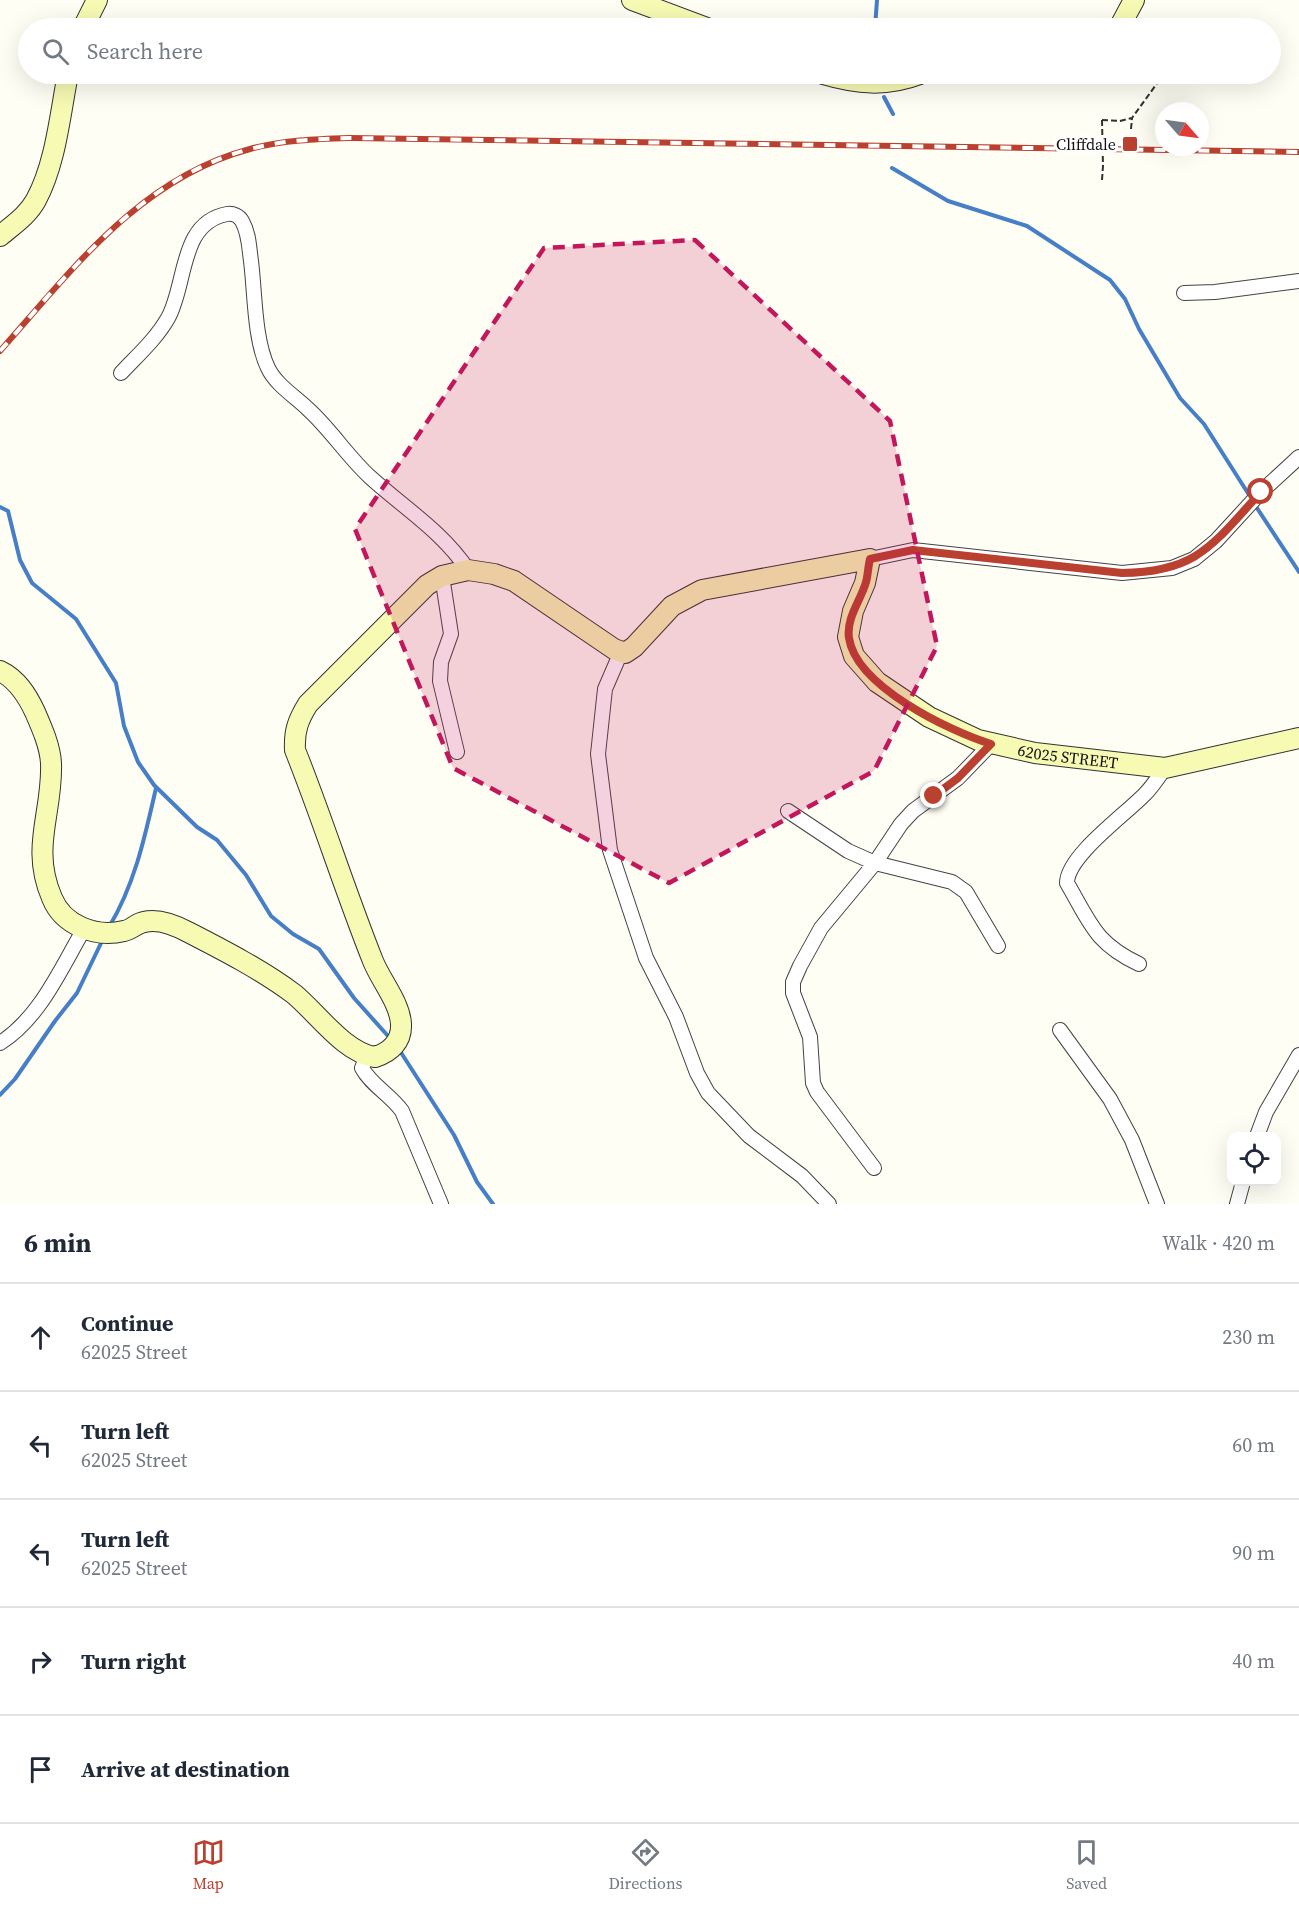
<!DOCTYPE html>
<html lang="en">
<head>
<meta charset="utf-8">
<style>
  :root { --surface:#fff; --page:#f2f2f3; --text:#1f2937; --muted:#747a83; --line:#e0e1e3; --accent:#ba402f }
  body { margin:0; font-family:"Source Serif 4",serif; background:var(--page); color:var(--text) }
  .controls { position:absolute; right:18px; bottom:18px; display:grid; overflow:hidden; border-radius:12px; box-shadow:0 6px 24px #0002 }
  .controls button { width:54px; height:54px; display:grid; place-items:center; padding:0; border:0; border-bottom:2px solid var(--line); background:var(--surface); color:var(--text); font:30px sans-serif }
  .compass { position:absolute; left:1155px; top:102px; width:54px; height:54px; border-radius:50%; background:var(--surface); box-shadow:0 6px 24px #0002; rotate:118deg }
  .stop { position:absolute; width:18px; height:18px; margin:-14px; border:4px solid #ba402f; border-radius:50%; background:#fff }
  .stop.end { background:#ba402f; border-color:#fff; box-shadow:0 2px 6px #0008 }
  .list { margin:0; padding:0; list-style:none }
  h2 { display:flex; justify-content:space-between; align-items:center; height:78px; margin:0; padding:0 24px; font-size:26px }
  h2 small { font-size:20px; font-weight:400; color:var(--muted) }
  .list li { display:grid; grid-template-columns:39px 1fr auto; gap:18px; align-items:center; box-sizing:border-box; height:108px; padding:0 24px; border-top:2px solid var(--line) }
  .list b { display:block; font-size:22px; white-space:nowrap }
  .list p { margin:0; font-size:20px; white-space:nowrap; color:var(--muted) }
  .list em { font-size:20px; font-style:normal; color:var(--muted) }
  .icon { flex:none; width:33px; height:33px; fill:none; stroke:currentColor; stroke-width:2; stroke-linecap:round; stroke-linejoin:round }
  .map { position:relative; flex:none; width:1299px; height:1204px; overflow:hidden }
  .search { position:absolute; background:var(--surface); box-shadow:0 6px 24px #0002; left:18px; right:18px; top:18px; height:66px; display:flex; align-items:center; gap:15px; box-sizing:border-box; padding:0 21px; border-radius:33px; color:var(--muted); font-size:22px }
  .sheet { height:618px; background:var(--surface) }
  nav { display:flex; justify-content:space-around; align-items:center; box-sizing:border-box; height:84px; border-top:2px solid var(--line); background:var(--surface); font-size:16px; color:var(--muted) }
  nav a { display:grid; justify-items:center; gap:3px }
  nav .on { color:var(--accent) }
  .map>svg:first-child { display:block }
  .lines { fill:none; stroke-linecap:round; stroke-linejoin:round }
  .stream { stroke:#467ec7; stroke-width:4 }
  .street-casing { stroke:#434343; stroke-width:16 }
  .secondary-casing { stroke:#323232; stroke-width:22 }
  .path { stroke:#323232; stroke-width:2; stroke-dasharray:6 3; stroke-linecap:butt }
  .street { stroke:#fff; stroke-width:14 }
  .secondary { stroke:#f6fab3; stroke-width:20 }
  .rail-casing { stroke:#ba402f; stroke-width:6 }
  .rail { stroke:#fff; stroke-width:4; stroke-dasharray:11; stroke-linecap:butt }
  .path-bridge { stroke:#323232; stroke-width:2; stroke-dasharray:6 3; stroke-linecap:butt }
  .route { stroke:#ba402f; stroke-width:8 }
  .marked { fill:#c2185b; fill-opacity:0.2; stroke:#c2185b; stroke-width:4.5; stroke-dasharray:12 8; stroke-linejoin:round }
  .poi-dot { fill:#ba402f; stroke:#fff; stroke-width:2 }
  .labels { text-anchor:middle; stroke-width:6; stroke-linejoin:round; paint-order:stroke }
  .poi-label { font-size:16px; fill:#101010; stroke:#fff; text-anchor:end }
  .street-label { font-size:16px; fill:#101010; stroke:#fff }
</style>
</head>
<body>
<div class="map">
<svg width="1299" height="1204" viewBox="0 0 1299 1204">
  <rect width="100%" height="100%" fill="#fefef5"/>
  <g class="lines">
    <path class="stream" d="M 875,28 L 877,0
      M 884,97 L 893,114
      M 892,168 L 948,201 L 1027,226 L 1110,280 L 1125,299 L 1139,329 L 1180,398 L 1204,424 L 1251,498
      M 1255,505 L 1299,572
      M 0,507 L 8,511 L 20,560 L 32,583 L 76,619 L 116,683 L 124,726 L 138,762 L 154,785 L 197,827 L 217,840 L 246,875 L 271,916 L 293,934 L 319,949 L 354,998 L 388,1036
      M 109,927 C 135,884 145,836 156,788
      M 400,1051 L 454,1135 L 477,1182 L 493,1204
      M 0,1095 L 15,1079 L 55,1021 L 77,993 L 103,939"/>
    <defs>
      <path id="street" d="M 1184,293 L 1215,292 L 1299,281
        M 121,373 C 138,355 156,339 168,318 C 187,284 179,223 227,214 C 233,213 239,216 242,221 C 249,233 249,247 251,261 C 255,292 254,339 268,368 C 276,385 296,397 309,410 C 331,430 348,457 370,477 C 404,508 442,531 468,570
        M 870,559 L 913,550 L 1122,573 L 1172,568 L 1194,559 L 1216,541 L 1261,492 L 1299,457
        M 442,576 L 451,634 L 441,662 L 440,681 L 457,752
        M 621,652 L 605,689 L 598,754 L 610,850 L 646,958 L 676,1017 L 697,1073 L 708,1093 L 749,1136 L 802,1176 L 829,1204
        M 788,811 L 848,851 L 875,863 L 952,882 L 966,892 L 998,946
        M 1139,964 C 1095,943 1091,924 1067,883 C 1067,856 1126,814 1145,794 C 1153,786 1159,776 1165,768
        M 1060,1030 L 1110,1099 L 1132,1140 L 1157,1204
        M 0,1043 C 40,1018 61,968 84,929
        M 367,1056 L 362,1068 C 371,1085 391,1095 402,1111 L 441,1204
        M 1257,1136 L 1266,1112 L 1299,1055
        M 874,1168 L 817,1092 L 813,1083 L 810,1037 L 793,993 L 793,982 L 800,966 L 821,928 L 875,863 L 901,824 L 913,811 L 958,778 L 991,744
        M 1237,1204 L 1243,1182"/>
      <g id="secondary">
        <path d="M 632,0 L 707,28"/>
        <path d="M 83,28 L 97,0"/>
        <path d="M 1119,28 L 1134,0"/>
        <path d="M 823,74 C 857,84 886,87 920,74"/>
        <path d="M 0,236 C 13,225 28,215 36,200 C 56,163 60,114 68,74"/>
        <path id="s1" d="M 0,671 C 17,679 27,695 35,712 C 42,728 50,746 51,763 C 53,813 30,847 52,898 C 63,925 95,938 124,931 C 131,930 137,923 144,922 C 159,918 175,925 188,932 C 223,950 262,970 294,994 C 317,1013 345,1053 375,1057 C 390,1052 402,1042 401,1024 C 400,1003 381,981 373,961 C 345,891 323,820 295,750 C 294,731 298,720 308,704 L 427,585 L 442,576 L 468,570 L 494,574 L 514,581 L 614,649 L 625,653 L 634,647 L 672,606 L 702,590 L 870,559 L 865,583 L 853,611 L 848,637 L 854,656 L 877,682 L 929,717 L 978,740 L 1035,753 L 1165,768 L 1299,738"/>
      </g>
    </defs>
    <use href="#street" class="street-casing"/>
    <use href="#secondary" class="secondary-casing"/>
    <path class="path" d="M 1102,120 L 1120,121 L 1132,118 L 1158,82 L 1153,74
      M 1131,129 L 1132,118
      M 1102,180 L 1103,166"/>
    <use href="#street" class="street"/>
    <use href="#secondary" class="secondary"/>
    <defs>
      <path id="rail" d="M 0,351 C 72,270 140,178 250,149 C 283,140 317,139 350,138 L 1299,152"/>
    </defs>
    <use href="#rail" class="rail-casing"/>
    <use href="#rail" class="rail"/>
    <path class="path-bridge" d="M 1102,120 L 1103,166"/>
  </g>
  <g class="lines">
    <path class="route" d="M 934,796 L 958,778 L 991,744 C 949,731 856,686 849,638 C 846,618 861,600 866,582 C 868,575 868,567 870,559 L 913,550 L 1122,573 C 1198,572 1213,544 1261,492"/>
  </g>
  <path class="marked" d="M 695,240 L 890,421 L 937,646 L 874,771 L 669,883 L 453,768 L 355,529 L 544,248 Z"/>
  <rect class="poi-dot" x="1122" y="136" width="16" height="16" rx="3"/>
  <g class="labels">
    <g class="poi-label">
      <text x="1116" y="150">Cliffdale</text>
    </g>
    <g class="street-label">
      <text dy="6" stroke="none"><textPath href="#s1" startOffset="2024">62025 STREET</textPath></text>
    </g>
  </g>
</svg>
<div class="controls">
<button><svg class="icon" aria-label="locate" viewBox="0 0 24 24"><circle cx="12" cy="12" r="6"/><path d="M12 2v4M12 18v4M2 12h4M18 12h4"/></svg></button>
</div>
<svg class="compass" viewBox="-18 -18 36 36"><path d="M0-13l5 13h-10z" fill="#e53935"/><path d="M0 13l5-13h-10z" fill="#747a83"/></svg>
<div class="stop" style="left:1261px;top:492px"></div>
<div class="stop end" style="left:934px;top:796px"></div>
<div class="search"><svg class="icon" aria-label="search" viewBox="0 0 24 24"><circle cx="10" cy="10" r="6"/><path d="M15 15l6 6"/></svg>Search here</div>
</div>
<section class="sheet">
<h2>6 min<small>Walk · 420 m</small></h2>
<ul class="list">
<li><svg class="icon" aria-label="ahead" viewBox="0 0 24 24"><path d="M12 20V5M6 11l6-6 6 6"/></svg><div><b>Continue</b><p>62025 Street</p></div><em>230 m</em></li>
<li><svg class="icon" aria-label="left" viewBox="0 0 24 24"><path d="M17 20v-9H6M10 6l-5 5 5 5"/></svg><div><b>Turn left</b><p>62025 Street</p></div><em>60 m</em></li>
<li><svg class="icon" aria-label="left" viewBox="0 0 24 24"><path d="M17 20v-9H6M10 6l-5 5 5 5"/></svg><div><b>Turn left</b><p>62025 Street</p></div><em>90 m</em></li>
<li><svg class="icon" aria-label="right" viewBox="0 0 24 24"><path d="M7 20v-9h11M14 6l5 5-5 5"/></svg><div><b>Turn right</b></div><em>40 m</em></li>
<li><svg class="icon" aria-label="arrive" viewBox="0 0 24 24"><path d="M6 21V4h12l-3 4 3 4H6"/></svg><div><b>Arrive at destination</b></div></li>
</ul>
</section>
<nav>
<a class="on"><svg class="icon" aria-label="map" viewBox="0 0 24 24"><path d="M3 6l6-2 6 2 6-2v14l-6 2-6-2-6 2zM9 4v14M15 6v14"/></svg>Map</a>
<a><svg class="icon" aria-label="directions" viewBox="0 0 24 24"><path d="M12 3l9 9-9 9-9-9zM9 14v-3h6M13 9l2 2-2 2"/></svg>Directions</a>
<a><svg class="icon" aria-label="saved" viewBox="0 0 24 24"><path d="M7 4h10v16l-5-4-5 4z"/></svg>Saved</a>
</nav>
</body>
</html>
